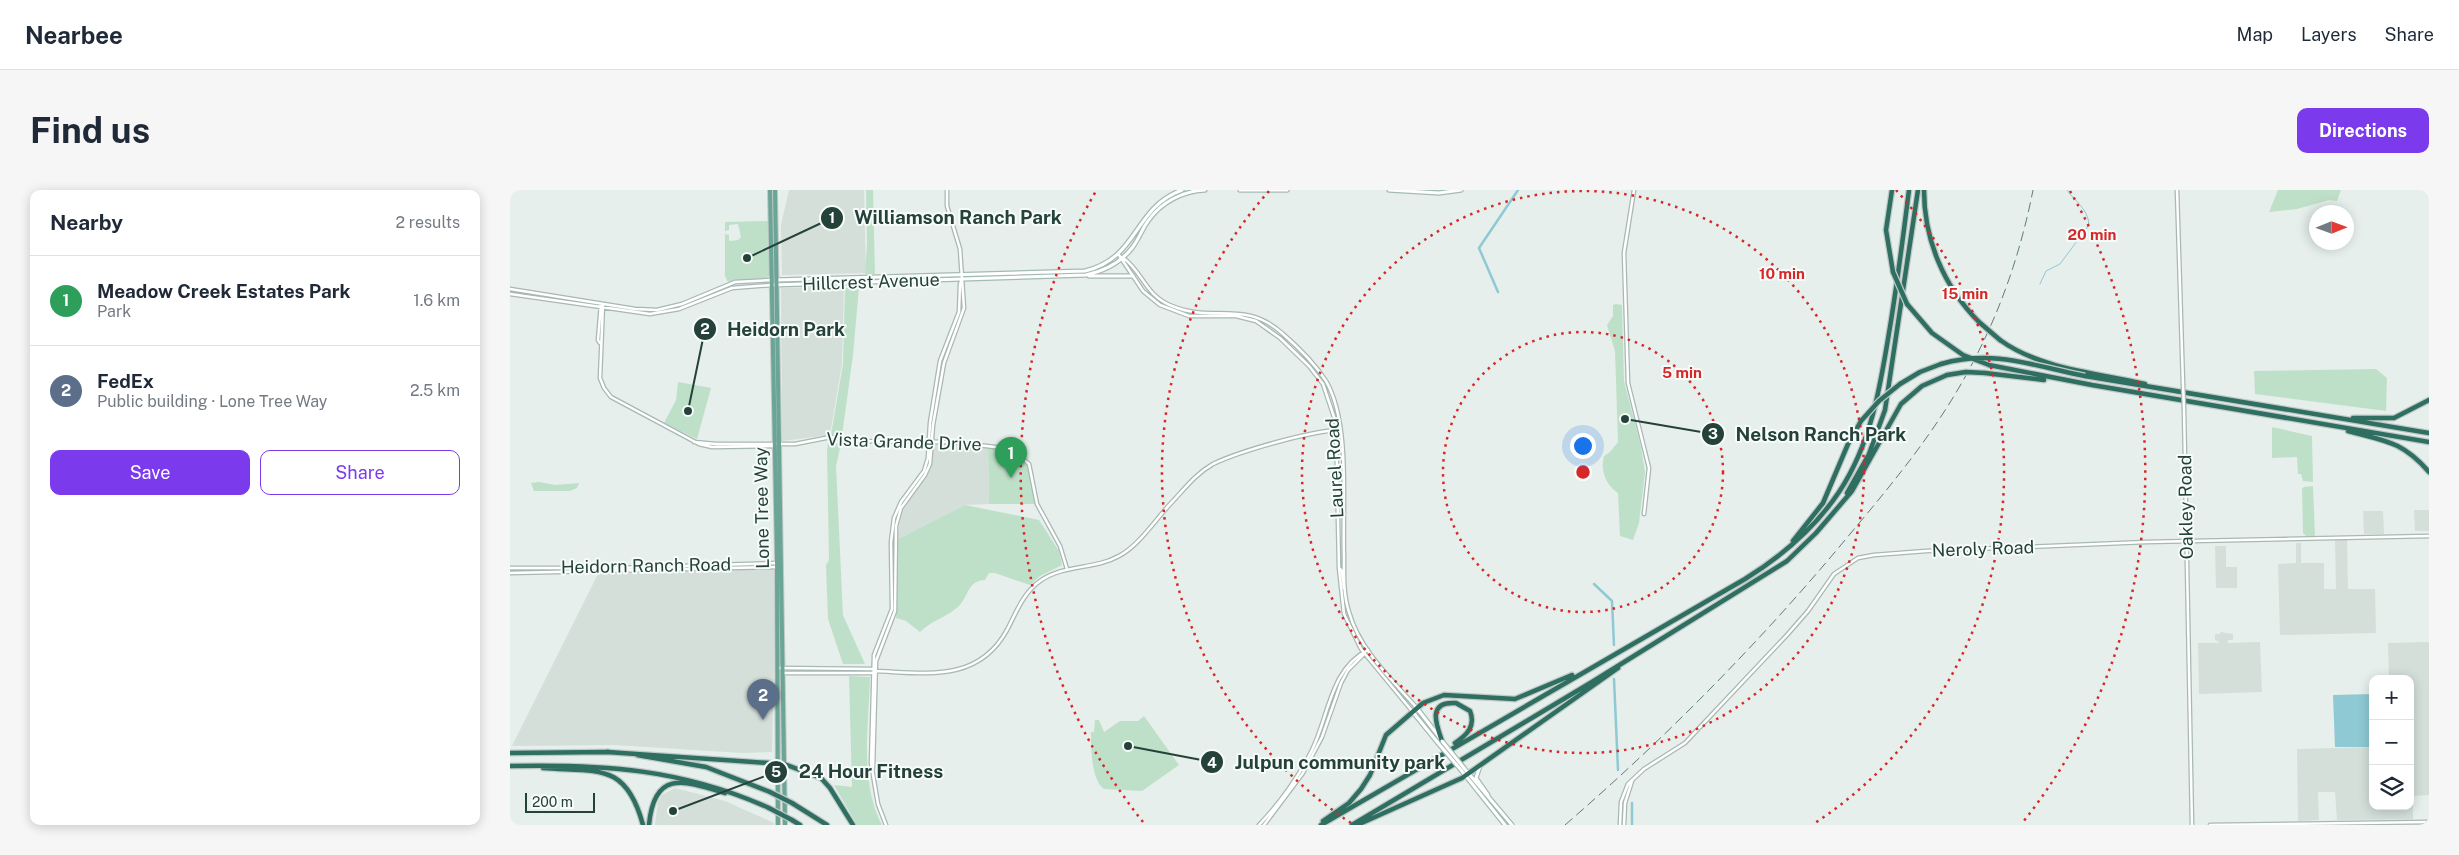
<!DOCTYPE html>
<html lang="en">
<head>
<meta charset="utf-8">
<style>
  :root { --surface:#fff; --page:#f6f6f7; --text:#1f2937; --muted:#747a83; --line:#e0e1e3; --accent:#7c3aed }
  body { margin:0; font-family:"Public Sans",sans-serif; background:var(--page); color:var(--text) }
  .controls { position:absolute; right:15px; bottom:15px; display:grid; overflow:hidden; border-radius:10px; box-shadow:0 2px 12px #0003 }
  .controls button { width:45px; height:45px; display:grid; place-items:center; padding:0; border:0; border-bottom:1px solid var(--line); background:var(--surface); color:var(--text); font:25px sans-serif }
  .compass { position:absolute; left:1799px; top:15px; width:45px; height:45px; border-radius:50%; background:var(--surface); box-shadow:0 2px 12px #0003; rotate:89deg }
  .scale { position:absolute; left:15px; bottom:12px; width:70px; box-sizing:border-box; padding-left:5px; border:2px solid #24423a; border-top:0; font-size:14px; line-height:18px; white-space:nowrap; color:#24423a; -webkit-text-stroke:4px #f7fbf9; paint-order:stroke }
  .you { position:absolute; left:1072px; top:255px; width:18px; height:18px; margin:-12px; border:4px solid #fff; border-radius:50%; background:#1a73e8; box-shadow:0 0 0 8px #1a73e833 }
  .badge { display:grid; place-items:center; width:32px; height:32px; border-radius:50%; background:var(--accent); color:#fff; font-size:16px; font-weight:700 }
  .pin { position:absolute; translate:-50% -41px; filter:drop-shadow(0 1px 2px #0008) }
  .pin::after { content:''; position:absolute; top:26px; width:18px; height:15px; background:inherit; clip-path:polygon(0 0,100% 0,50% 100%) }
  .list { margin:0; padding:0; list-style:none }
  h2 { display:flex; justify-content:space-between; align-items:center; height:65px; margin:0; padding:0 20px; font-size:21px }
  h2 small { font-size:16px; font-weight:400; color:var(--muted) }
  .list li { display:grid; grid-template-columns:32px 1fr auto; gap:15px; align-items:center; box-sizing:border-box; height:90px; padding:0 20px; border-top:1px solid var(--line) }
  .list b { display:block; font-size:19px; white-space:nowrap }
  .list p { margin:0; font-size:16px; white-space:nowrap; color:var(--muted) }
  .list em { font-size:16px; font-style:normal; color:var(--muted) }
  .actions { display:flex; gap:10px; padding:15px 20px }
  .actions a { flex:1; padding:11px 0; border:1px solid var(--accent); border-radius:10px; text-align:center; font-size:18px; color:var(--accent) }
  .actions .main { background:var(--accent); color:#fff }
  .icon { flex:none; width:28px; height:28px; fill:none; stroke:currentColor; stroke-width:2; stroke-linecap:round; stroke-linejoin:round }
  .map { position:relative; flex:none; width:1919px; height:635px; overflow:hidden; border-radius:10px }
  header { display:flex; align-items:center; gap:30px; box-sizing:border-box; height:70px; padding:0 25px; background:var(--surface); border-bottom:1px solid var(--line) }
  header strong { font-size:24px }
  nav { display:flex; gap:28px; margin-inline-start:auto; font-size:18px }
  .intro { display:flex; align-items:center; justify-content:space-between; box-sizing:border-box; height:120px; padding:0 30px }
  h1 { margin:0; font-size:35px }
  .button { padding:12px 22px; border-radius:10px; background:var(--accent); color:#fff; font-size:18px; font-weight:700 }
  main { display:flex; gap:30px; padding:0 30px }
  aside { flex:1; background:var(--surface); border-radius:10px; box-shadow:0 2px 12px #0003 }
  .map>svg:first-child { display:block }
  .built { fill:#d4dfda }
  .green { fill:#bfe0c8 }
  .water { fill:#8ec9d4 }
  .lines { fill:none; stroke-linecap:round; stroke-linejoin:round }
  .stream { stroke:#8ec9d4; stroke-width:1 }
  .canal { stroke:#8ec9d4; stroke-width:2.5 }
  .tertiary-casing { stroke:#a8b8b2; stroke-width:5 }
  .secondary-casing { stroke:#a4bbb3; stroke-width:5.5 }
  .primary-casing { stroke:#c2cac8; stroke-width:6 }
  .motorway-casing { stroke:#c2cac8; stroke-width:7 }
  .tertiary { stroke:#fff; stroke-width:2.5 }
  .secondary { stroke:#fff; stroke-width:3 }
  .primary { stroke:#6aa596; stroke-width:4 }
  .motorway { stroke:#2f6f62; stroke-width:4.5 }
  .rail { stroke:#5f7d75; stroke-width:1; stroke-dasharray:10 5; stroke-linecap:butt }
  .tertiary-bridge-casing { stroke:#a8b8b2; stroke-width:5; stroke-linecap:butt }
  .secondary-bridge-casing { stroke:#a4bbb3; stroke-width:5.5; stroke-linecap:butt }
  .motorway-bridge-casing { stroke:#c2cac8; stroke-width:7; stroke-linecap:butt }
  .tertiary-bridge { stroke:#fff; stroke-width:2.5 }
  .secondary-bridge { stroke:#fff; stroke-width:3 }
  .motorway-bridge { stroke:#2f6f62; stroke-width:4.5 }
  .ring { fill:none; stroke:#d62828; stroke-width:2.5; stroke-dasharray:2.5 5 }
  .labels { text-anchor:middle; stroke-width:4; stroke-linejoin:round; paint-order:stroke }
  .street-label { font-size:18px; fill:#24423a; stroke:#f7fbf9 }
  .centre { fill:#d62828; stroke:#f7fbf9; stroke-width:2.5 }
  .ring-label { font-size:15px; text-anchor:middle; font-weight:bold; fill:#d62828; stroke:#f7fbf9; stroke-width:4; stroke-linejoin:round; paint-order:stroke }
  .leader { fill:none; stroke:#24423a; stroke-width:2 }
  .callout-dot { fill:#24423a; stroke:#f7fbf9; stroke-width:2 }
  .mark-label { font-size:15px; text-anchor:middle; font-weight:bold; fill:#fff }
  .callout-label { font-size:19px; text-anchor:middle; font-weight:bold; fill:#24423a; stroke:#f7fbf9; stroke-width:4; stroke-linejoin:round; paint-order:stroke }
</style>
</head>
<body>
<header>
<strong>Nearbee</strong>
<nav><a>Map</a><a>Layers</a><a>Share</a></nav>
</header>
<div class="intro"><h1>Find us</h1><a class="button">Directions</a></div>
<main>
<aside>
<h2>Nearby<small>2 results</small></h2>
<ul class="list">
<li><span class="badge" style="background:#2e9e5b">1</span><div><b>Meadow Creek Estates Park</b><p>Park</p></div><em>1.6 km</em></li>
<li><span class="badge" style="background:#5c6f8a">2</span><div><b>FedEx</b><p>Public building · Lone Tree Way</p></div><em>2.5 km</em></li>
</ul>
<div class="actions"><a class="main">Save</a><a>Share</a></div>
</aside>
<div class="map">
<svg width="1919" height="635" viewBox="0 0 1919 635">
  <rect width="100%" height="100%" fill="#e6efeb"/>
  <path class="built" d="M 279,0 L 354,0 L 356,83 L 272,85 L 271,35 Z
    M 334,96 L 332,174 L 320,245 L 272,251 L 271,98 Z
    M 433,253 L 478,257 L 479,314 L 455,315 L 386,350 L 393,320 L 418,282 L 425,254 Z
    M 1904,320 L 1919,320 L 1919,341 L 1905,341 Z
    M 1853,321 L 1873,321 L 1874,344 L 1854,344 Z
    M 1825,350 L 1837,350 L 1838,399 L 1865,399 L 1866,443 L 1770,445 L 1768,374 L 1786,373 L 1786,353 L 1791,353 L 1791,373 L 1814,373 L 1814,399 L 1826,399 Z
    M 1705,356 L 1716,356 L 1716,377 L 1727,377 L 1727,398 L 1706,398 Z
    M 266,379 L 262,562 L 232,563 L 105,555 L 2,556 L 88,384 Z
    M 1710,442 L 1723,444 L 1723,450 L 1718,450 L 1718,453 L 1750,452 L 1752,502 L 1689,504 L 1688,453 L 1709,453 L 1708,451 L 1705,450 L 1705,444 L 1710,444 Z
    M 1919,452 L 1919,605 L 1903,606 L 1903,629 L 1827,630 L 1825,602 L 1808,602 L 1809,630 L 1788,631 L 1787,559 L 1863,557 L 1863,616 L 1900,616 L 1900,489 L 1879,489 L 1878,453 Z
    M 165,598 L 215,611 L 264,633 L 264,635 L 145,635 L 148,611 L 152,605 Z"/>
  <path class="green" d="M 356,0 L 363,0 L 365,84 L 355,84 L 357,54 Z
    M 1768,0 L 1831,0 L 1827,11 L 1819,10 L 1787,19 L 1759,22 Z
    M 258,31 L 259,85 L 257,88 L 218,92 L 215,86 L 215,44 L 219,45 L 219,51 L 228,50 L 231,47 L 228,34 L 219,35 L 219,40 L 215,41 L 215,32 Z
    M 349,97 L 343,165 L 332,246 L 321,245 L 333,174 L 335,98 Z
    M 1106,114 L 1112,115 L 1114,191 L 1131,257 L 1135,282 L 1129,333 L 1123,350 L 1110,346 L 1108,303 C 1096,295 1090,281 1094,266 L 1100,262 L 1108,252 L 1105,161 L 1097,135 L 1103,126 L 1103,115 Z
    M 1866,179 L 1877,188 L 1876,221 L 1745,204 L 1744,181 Z
    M 168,192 L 201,198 L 187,249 L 154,233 L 166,210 Z
    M 1762,237 L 1802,246 L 1803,292 L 1793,291 L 1791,284 L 1788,284 L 1787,267 L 1762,268 Z
    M 318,253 L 331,253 L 326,276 L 333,425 L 355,474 L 333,474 L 318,429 L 316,375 L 319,370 L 317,261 Z
    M 478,255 L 502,259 L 519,274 L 527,314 L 479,314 Z
    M 29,292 L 45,295 L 69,293 L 67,298 L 60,301 L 24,301 L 21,293 Z
    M 1803,296 L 1805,346 L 1796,346 L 1793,343 L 1792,299 L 1794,297 Z
    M 455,315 L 529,330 L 549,361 L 552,375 L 530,386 L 520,395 L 485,383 L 479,383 L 475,390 C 457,391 459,406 449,416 C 437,427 421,431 410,442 L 396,431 L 386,428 L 388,349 Z
    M 339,486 L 360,487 C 359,535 349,591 372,635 L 347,635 L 324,595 L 342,597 Z
    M 634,526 L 669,575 L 632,601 L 594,599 C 581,590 581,557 581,542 L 584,542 L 585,530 L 589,530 L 594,542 L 610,531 L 628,531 Z"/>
  <path class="water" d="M 1863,504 L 1863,557 L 1825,557 L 1823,505 Z"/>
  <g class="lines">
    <path class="stream" d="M 1530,94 L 1536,81 L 1550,74 L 1579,35 C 1578,18 1565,12 1557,0"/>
    <path class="canal" d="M 988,102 L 969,58 L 1008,0
      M 1084,394 L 1102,411 L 1104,455
      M 1104,489 L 1108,580
      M 1122,613 L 1122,635"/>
    <defs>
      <path id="tertiary" d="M 1124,0 L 1114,63 L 1118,193 L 1139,278 L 1134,324
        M 1667,0 L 1673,194
        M 609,65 L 633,101 L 650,115 L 679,126 L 726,126 L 746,131 L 770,148 L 799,176 L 813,194 L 826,233 L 829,378 L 834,424 L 851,459 L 902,521
        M 612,67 C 633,81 634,105 662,116 C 703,133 735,109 773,144 C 788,157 805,174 816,191 C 841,234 832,317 834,366 C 834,384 833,404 839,422 C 849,459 881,489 906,517
        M 0,99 L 125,119 L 147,120 L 172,114 L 225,92 L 261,90
        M 0,104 L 140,124 L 169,119 L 222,98 L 262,95
        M 93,114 L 90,188 L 94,198 L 101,207 L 189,254 L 202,257 L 264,256
        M 90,153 L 88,150 L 91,114
        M 1674,219 L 1682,635
        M 184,252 L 206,254 L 285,254 L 321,247 L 346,251 L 442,252 L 502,259 L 519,274 L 527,314 L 550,356 L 557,379
        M 0,378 L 106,378 L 268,373
        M 829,378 L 832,381 L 834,398
        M 0,383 L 268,377
        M 267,478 L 363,479 L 366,481 C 416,483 468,493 497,440 C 506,423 513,403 530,391 C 554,374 584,380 609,366 C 630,355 647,327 664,310 C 676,297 687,283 703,274 C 730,261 800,241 830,240
        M 273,483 L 363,483
        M 363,578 L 366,471 L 385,421 L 386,336 L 391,318 L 415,285 L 420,274 L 423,235 L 434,173 L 454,118 L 450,59 L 437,16 L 437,0
        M 376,635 L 368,614 L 361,573 L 364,465 L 382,419 L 381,352 L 384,328 L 391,312 L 414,281 L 418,268 L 420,233 L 430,171 L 449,122 L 450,94 L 452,89
        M 749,635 C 770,613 788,588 802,560 C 819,526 820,479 858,460
        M 754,635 L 793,583 L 812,547 L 831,493 L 838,480 L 854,464
        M 1110,635 L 1111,612 L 1118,594 L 1134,579 L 1175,553 L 1277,445 L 1298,421 L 1324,384 L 1348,368 L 1364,365 L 1416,361 L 1636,352 L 1919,346
        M 1114,635 L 1115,613 L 1122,591
        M 1700,635 L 1919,632"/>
      <path id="secondary" d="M 730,0 L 777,0
        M 879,0 L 929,3 L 951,0
        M 579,86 L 623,86
        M 266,90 L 575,81 C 629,68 623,18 672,0
        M 262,95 L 576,85 C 594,81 611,72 622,58 C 629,49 632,39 638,31 C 651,12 673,1 695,0
        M 906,517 L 930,548
        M 902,521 L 928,553
        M 970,576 L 966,588 L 978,605
        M 954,578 L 1002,635
        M 951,580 L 995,635"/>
      <path id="primary" d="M 260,0 L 267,370 L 268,635
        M 265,0 L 275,635"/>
      <path id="motorway" d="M 1382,0 L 1376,40 L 1383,82
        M 1414,0 C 1414,50 1434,97 1469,132
        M 1397,114 L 1422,143 L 1453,165
        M 1490,150 C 1530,179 1587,183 1635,194
        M 1479,175 L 1582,195 L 1919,252
        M 1475,183 L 1534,190
        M 1575,186 L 1919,243
        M 1390,194 L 1410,182 L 1431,174
        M 1843,228 L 1884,228 L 1919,210
        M 1838,241 C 1875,251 1892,251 1919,282
        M 1337,303 L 1359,264 L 1375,220 L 1408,0
        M 1283,351 L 1313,313 L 1338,254 L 1351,231
        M 932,551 C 926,534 917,511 946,513 L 960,521 C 966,536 957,545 945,553
        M 97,562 L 274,574 L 311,588 L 320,598 L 343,635
        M 0,563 L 99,562
        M 127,565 L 196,577 L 260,602
        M 0,576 C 93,574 173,579 259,618
        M 33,578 C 88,582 116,572 133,635
        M 282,613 L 317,635
        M 282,630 L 290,635
        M 813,631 L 839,613 L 851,599 L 860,585 L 876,545 L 913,513 L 934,505 L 1005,509 L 1062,485
        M 139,635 C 144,580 173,590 215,603
        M 811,635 L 1235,389 C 1272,366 1305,338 1329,302 C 1361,254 1370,198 1379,143 C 1387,96 1393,48 1399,0
        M 842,635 L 1082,492 L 1277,371 L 1306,343 L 1342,301 L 1391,214 L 1412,196 L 1437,185
        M 847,635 L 952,588 L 1108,478"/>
    </defs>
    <use href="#tertiary" class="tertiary-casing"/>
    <use href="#secondary" class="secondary-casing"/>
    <use href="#primary" class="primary-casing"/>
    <use href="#motorway" class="motorway-casing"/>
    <use href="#tertiary" class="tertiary"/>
    <use href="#secondary" class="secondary"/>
    <use href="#primary" class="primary"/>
    <use href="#motorway" class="motorway"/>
    <path class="rail" d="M 1055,635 C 1160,544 1257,445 1345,338 C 1388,287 1431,234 1462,174 C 1491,120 1511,61 1523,0"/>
    <defs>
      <path id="tertiary-bridge" d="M 1673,194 L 1674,219"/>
      <path id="secondary-bridge" d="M 932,551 L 954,578
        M 928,553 L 951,580"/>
      <path id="motorway-bridge" d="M 1383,82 L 1397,114
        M 1469,132 L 1490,150
        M 1453,165 L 1479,175
        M 1431,174 C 1484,159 1524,176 1575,186
        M 1437,185 L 1456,182 L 1475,183
        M 1351,231 L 1369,211 L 1390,194
        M 260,602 L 282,613
        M 259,618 L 282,630"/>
    </defs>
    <use href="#tertiary-bridge" class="tertiary-bridge-casing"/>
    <use href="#secondary-bridge" class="secondary-bridge-casing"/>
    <use href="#motorway-bridge" class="motorway-bridge-casing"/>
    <use href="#tertiary-bridge" class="tertiary-bridge"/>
    <use href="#secondary-bridge" class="secondary-bridge"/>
    <use href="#motorway-bridge" class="motorway-bridge"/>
  </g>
  <g class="ring">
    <circle cx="1073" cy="282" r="140"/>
    <circle cx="1073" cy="282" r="281"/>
    <path d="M841 633A421 421 0 0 1 760 0M1386 0A421 421 0 0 1 1305 633"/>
    <path d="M633 632A562 562 0 0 1 586 1M1560 1A562 562 0 0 1 1513 632"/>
  </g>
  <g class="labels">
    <g class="street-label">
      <text transform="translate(361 92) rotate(-2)" y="6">Hillcrest Avenue</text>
      <text transform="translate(394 252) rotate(2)" y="6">Vista Grande Drive</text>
      <text transform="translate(825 278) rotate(-93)" y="6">Laurel Road</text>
      <text transform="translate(1676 317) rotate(-91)" y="6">Oakley Road</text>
      <text transform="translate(252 318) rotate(-91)" y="6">Lone Tree Way</text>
      <text transform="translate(1473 359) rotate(-2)" y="6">Neroly Road</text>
      <text transform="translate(136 376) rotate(-1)" y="6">Heidorn Ranch Road</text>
    </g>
  </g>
  <circle cx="1073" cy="282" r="8" class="centre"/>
  <g class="ring-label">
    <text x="1582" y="50">20 min</text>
    <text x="1272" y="89">10 min</text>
    <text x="1455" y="109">15 min</text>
    <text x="1172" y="188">5 min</text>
  </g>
  <path class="leader" d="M237 68L322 28M178 221L195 139M1115 229L1203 244M618 556L702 572M163 621L266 582"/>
  <g class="callout-dot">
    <circle cx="237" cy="68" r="5"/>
    <circle cx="178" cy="221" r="5"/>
    <circle cx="1115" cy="229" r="5"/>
    <circle cx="618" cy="556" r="5"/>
    <circle cx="163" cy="621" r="5"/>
    <circle cx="322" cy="28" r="12"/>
    <circle cx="195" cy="139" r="12"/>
    <circle cx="1203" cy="244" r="12"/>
    <circle cx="702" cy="572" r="12"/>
    <circle cx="266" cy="582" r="12"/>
  </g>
  <g class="mark-label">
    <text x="322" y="33">1</text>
    <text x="195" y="144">2</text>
    <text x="1203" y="249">3</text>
    <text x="702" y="578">4</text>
    <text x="266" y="587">5</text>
  </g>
  <g class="callout-label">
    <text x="448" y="34">Williamson Ranch Park</text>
    <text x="276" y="146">Heidorn Park</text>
    <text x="1311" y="251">Nelson Ranch Park</text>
    <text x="830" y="579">Julpun community park</text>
    <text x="361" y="588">24 Hour Fitness</text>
  </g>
</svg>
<div class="controls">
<button>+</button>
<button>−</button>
<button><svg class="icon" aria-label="layers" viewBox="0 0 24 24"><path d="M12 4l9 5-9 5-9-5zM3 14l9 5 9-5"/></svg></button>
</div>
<svg class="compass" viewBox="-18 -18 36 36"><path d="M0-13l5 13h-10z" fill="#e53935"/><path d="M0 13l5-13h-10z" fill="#747a83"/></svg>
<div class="scale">200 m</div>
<div class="you"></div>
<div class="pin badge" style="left:501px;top:288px;background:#2e9e5b">1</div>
<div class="pin badge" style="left:253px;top:530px;background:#5c6f8a">2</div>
</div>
</main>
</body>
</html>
